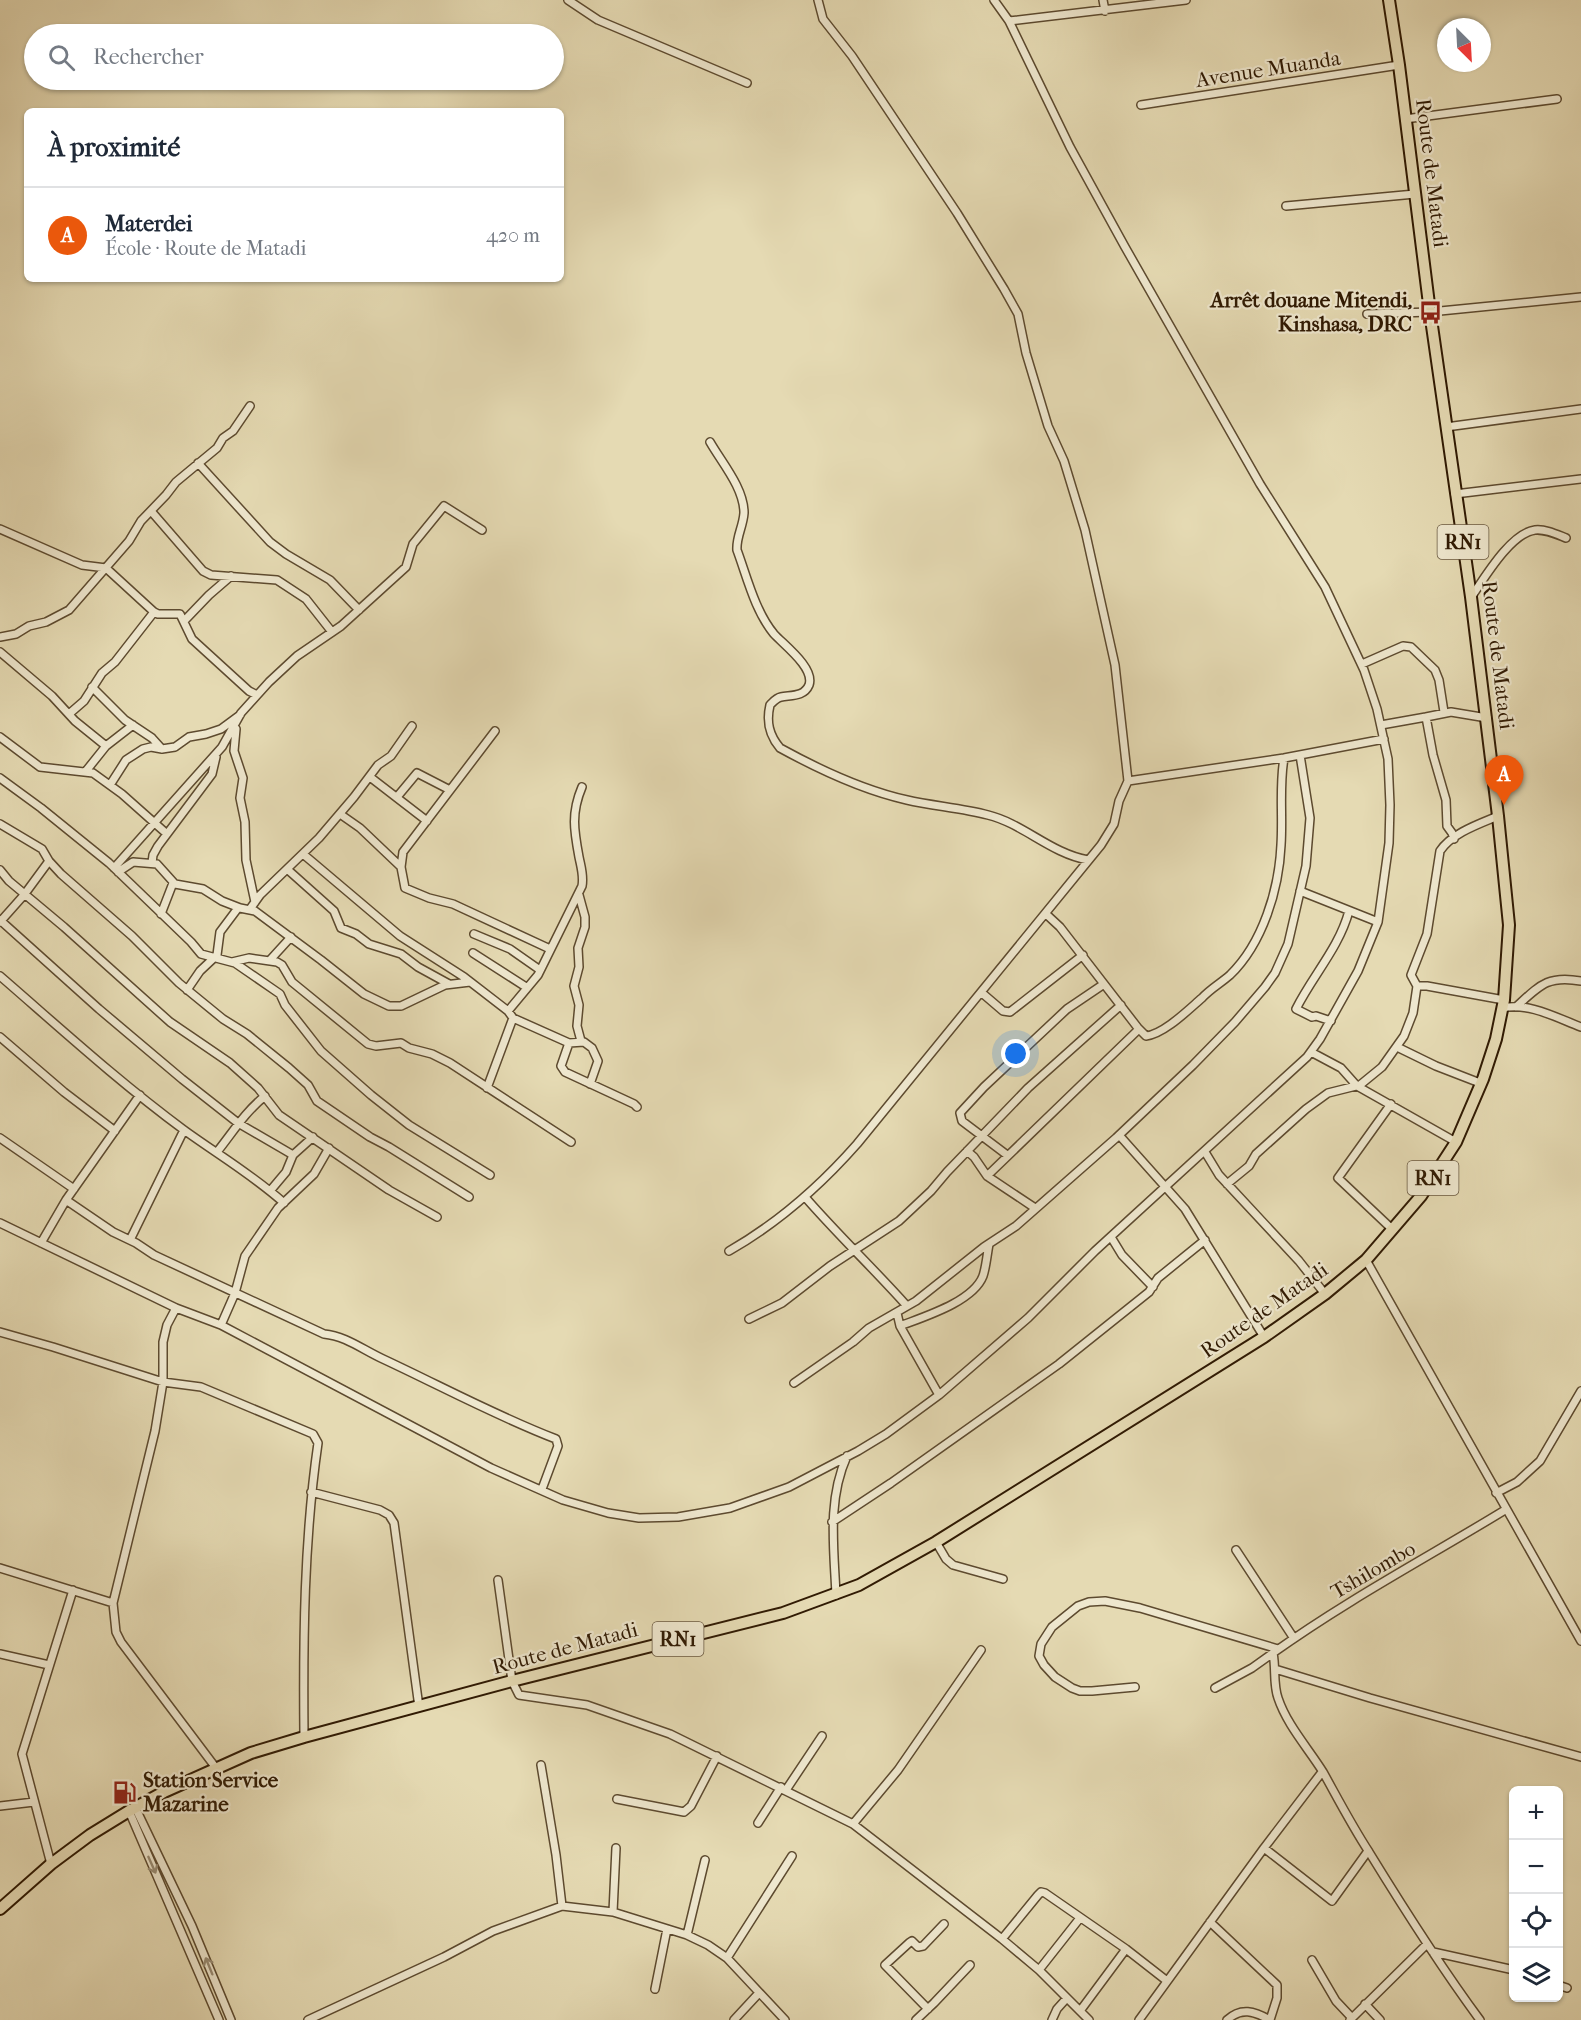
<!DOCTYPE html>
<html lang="fr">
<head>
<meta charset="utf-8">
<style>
  :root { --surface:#fff; --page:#f6f6f7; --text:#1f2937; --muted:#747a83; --line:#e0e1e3; --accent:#ea580c }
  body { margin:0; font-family:"IM FELL French Canon",serif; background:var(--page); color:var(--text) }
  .controls { position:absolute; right:18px; bottom:18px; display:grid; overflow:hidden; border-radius:9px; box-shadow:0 2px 4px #0004 }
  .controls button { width:54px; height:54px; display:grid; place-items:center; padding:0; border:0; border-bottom:2px solid var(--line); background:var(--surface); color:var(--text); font:30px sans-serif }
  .compass { position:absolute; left:1437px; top:18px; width:54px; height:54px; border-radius:50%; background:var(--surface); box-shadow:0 2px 4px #0004; rotate:156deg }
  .you { position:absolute; left:1016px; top:1054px; width:21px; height:21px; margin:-15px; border:4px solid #fff; border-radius:50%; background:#1a73e8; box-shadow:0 0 0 9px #1a73e833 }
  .badge { display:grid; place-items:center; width:39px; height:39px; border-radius:50%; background:var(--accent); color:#fff; font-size:20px; font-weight:700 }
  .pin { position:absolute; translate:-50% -50px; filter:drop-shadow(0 2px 3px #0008) }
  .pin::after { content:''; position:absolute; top:32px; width:21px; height:18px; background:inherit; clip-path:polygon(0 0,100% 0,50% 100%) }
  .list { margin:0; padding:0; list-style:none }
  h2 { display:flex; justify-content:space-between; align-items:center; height:78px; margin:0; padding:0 24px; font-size:26px }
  h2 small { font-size:20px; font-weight:400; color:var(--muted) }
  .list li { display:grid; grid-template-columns:39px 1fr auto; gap:18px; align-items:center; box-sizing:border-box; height:96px; padding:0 24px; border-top:2px solid var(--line) }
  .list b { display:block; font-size:22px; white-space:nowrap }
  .list p { margin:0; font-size:20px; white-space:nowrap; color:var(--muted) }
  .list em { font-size:20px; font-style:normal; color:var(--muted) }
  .icon { flex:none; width:33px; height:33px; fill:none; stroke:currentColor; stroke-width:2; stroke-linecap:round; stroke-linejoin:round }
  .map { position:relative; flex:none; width:1581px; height:2020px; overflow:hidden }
  .search { position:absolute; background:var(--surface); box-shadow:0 2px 4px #0004; left:24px; top:24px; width:540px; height:66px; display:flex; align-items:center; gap:15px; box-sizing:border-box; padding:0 21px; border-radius:33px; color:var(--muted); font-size:22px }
  .panel { position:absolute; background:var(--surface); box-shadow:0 2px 4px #0004; left:24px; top:108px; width:540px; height:174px; border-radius:9px }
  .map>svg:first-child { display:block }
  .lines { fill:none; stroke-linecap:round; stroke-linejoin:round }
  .minor-casing { stroke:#5d4a2f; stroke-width:10 }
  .trunk-casing { stroke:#301a03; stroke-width:14 }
  .minor { stroke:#eee7ce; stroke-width:7 }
  .trunk { stroke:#e5dab3; stroke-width:10 }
  .oneway { stroke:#988b73 }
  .labels { text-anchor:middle; stroke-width:4.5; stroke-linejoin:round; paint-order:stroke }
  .shield { fill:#eee7ce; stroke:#695840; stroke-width:1.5 }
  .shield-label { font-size:20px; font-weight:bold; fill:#301a03 }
  .street-label { font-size:21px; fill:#301a03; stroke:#eee7ce }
  .poi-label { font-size:21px; font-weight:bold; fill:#301a03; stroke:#eee7ce; text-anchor:end }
</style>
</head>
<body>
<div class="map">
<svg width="1581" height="2020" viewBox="0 0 1581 2020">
  <rect width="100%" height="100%" fill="#e5dab3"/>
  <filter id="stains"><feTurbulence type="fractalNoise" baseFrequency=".00333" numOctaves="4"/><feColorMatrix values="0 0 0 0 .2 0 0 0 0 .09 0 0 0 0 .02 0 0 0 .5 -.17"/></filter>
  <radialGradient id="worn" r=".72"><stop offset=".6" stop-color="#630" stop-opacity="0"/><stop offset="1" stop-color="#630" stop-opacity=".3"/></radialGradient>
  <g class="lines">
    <defs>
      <path id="minor" d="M 568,0 L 598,20 L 747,83
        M 1103,0 L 1105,11
        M 1009,21 L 1186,0
        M 1141,105 L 1399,65
        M 1405,119 L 1557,99
        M 1286,206 L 1415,194
        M 1367,314 L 1430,312 L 1581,297
        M 1446,427 L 1581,409
        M 710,442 C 722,463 744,488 744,513 C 743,527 736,537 737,550 C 747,577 755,611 774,634 C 784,645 815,668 809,685 C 804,697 791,695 781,697 C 776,698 773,702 770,705 C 766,722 769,735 780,748 C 820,770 862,790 907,800 C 933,806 962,808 988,815 C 1024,824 1050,853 1088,860
        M 198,463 L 270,542 L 286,554 L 330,580 L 359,610
        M 1455,494 L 1581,479
        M 151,511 L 203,571 L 211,575 L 277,580 L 306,599 L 332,632
        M 0,529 L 82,565 L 106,568 L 154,612 L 158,614 L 180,614 L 192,639 L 249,691 L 257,695
        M 1472,596 C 1485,577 1511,533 1535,530 C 1546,529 1556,534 1566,538
        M 185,620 L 209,595 L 231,576
        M 0,637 L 16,634 L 29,626 L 46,622 L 69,610 L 129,541 L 141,521 L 166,495 L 176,482 L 217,448 L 223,438 L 233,431 L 250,406
        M 0,652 L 52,696 L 75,721 L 106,746
        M 1362,664 L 1403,646 L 1411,647 L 1435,670 L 1439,680 L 1444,712
        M 92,687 L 125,720 L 152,738 L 162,749
        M 69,714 L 84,701 L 102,673 L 115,662 L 154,612
        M 1381,725 L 1426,717
        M 236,729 L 234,751 L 243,778 L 240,798 L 245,822 L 246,860 L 255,902
        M 495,731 L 403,852 L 401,867 L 405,888 L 429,898 L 453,904 L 550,949
        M 0,737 L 40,767 L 93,773 L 122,794 L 167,834
        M 86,771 L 106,746 L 133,725
        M 370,777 L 427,821
        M 0,778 L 41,808 L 109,863 L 191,942 L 201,954 L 235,963 L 280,994 L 285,1005 L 321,1051 L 371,1095 L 409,1125 L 490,1175
        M 1128,781 L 1284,758 L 1384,739
        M 110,785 L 126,760 L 143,749 L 151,747 L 162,749 L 175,747 L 189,737 L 206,734 L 221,729 L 240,715
        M 397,797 L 417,773 L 450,790
        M 340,814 L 360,828 L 401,867
        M 0,824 L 42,849 L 49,861 L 61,874 L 132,936 L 179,983 L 223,1019 L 247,1034 L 289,1068 L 308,1085 L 317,1101 L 370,1137 L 389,1147 L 469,1197
        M 1454,839 L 1452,833 L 1447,826 L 1446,800 L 1433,755 L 1426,717 L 1451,712 L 1487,718
        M 303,854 L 400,936 L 464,977 L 508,1011 L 513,1018 L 569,1043 L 584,1042 L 592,1048 L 598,1061 L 590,1084
        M 152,863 L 153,855 L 158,846 L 212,774 L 216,757
        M 114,868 L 222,747 L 241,713 L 269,682 L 297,656 L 341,626 L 406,567 L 413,544 L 444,506 L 482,530
        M 287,869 L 334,911 L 341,928 L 356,934 L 369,944 L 401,954 L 418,967 L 449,984
        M 0,870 L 9,881 L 64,927 L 170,1022 L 230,1063 L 258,1088 L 279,1115 L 389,1190 L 437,1217
        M 118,872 L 133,862 L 157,864 L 175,884 L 203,889 L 222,901 L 240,908 L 255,911 L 321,960 L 364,994 L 389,1006 L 401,1006 L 445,985 L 470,982
        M 1300,891 L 1378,922
        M 579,895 L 585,917 L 585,927 L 578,948 L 579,967 L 574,986 L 579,1005 L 577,1026 L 581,1041
        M 250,909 L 260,895 L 319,838 L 354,797 L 378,765 L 391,756 L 412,726
        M 161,914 L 173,883
        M 1046,914 L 1060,927 L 1138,1028 L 1146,1036 C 1164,1034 1188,1010 1202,998 C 1210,989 1221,983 1230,975 C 1263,943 1279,889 1281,845 C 1283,815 1279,787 1284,758
        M 0,920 L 99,1009 L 182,1079 L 238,1123 L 293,1155
        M 0,922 L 24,895 L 49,861
        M 474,934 L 510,949 L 540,970
        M 473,953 L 526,987
        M 270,960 L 291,937
        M 232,962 L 249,958 L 277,962 L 282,965 L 292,982 L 368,1044 L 376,1046 L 401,1043 L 409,1048 L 432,1054 L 450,1063 L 571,1142
        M 0,976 C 60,1028 119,1082 184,1130 C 217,1154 253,1175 284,1203
        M 1417,986 L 1427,986 L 1504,1000
        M 187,990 L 200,971 L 217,955 L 220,932 L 238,908
        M 982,993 L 1003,1011 L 1010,1012 L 1083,955
        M 1516,1007 C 1540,985 1548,975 1581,981
        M 1502,1008 C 1529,1002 1557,1018 1581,1027
        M 508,1011 L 538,975 L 582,886 C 584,876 581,867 579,857 C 574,830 571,813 582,787
        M 1331,1021 L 1316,1016 L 1312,1017 L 1296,1009 C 1313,975 1339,948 1349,911
        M 0,1037 L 64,1092 L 115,1131
        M 569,1043 L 561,1066 L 565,1072 L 634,1104 L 637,1107
        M 1397,1047 L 1436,1066 L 1480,1083
        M 1311,1052 L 1341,1068 L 1357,1086 L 1456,1142
        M 487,1088 L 513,1018
        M 1391,1104 L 1338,1178 L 1393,1230
        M 1119,1135 L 1185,1209 L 1264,1337
        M 0,1138 L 74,1189
        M 967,1151 L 974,1157 L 987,1176 L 1035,1208
        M 217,1152 C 233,1132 245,1112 265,1096
        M 1205,1152 L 1219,1175 L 1299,1261 L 1325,1294
        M 1007,1155 L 962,1121 L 960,1113 L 984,1087 L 1067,1009 L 1104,984
        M 987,1176 L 1139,1029
        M 1227,1184 L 1249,1166 L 1256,1154 L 1306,1109 L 1328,1093 L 1360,1085 L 1382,1067 L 1404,1036 L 1413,1013 L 1417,986 L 1411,975 L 1427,934 L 1440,851 C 1452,833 1479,824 1498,816
        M 270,1191 L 286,1172 L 293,1155 L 313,1137
        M 805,1197 C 838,1235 874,1269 907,1306
        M 66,1200 L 113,1232 L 136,1243 L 154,1255 L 324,1334 C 346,1336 363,1350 383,1359 C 441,1386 496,1416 556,1439 L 558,1446 L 542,1489
        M 0,1223 L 176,1308 L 221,1325 L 491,1468 L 563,1500 L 608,1513 L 639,1518 L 678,1517 L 730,1508 L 789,1487 L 858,1451 L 886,1434 L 939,1395 L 1028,1318 L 1095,1251 L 1307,1057 L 1320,1039 L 1358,971 L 1378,922 L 1389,843 L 1390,805 L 1388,759 L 1377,709 L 1364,670 L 1325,587 L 1260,484 L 1125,247 L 1070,147 L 1009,21 L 994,0
        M 1111,1237 L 1122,1255 L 1153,1287
        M 130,1240 L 184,1130
        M 41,1243 L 66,1200 L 140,1095
        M 729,1251 C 778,1223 820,1186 857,1144 L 1101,845 L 1114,824 L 1119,801 L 1128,781 L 1115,665 L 1085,530 L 1064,461 L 1048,426 L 1026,353 L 1018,314 L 1004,289 L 957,213 L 852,56 L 823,19 L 818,0
        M 1366,1260 L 1581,1641
        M 897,1313 L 900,1326 L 939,1395
        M 749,1319 L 782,1303 L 830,1266 L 899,1221 L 931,1191 L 947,1172 L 1028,1088 L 1121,1005
        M 221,1325 L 235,1293 L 245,1256 L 278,1208 L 314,1174 L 329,1148
        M 900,1326 C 923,1317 973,1302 983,1276 C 986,1267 987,1255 989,1244
        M 0,1332 L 53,1347 L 163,1382 L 201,1387 L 313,1434 L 318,1443 C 304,1540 303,1639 304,1737
        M 794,1383 L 853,1342 L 869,1328 L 916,1301 L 984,1247 L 1016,1226 L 1116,1138 L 1193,1065 L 1235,1022 L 1265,987 L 1275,973 L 1288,944 L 1306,866 L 1310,818 L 1300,755
        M 311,1492 L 380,1510 L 389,1515 L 394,1523 L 419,1707
        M 1496,1493 L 1517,1482 L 1540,1461 L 1581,1391
        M 832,1522 L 891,1483 L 1059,1364 L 1149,1292 L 1158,1278 L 1205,1240
        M 936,1542 L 946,1559 L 953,1565 L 1003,1579
        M 1236,1550 L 1293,1637
        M 0,1568 L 113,1603 L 116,1632 L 121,1642 L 216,1768
        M 498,1580 L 512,1681 L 519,1695 L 587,1705 L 670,1734 L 853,1824 L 1002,1939 L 1039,1970 L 1089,2020
        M 836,1595 C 834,1548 827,1500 847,1456
        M 113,1603 L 155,1431 L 163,1382 L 163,1342 L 167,1325 L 176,1308
        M 0,1654 L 49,1665
        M 1275,1669 L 1370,1698 L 1581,1757
        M 1135,1687 L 1092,1691 L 1080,1691 L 1072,1688 L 1055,1677 L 1044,1665 L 1039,1656 L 1041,1644 L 1052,1627 L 1078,1606 L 1089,1602 L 1105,1601 L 1140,1608 L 1278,1649
        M 1215,1688 L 1252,1668 L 1273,1653
        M 541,1765 L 556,1855 L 562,1906
        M 786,1790 L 822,1736
        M 617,1799 L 684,1812 L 691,1806 L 717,1756
        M 0,1806 L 34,1802
        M 135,1807 L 192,1926 L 231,2020
        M 129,1811 L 219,2020
        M 758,1823 L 781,1787
        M 853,1824 L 898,1770 L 981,1650
        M 1264,1848 L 1332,1901 L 1368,1851
        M 51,1864 L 22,1754 L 73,1590
        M 613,1912 L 616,1848
        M 1210,1922 L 1277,1985 L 1277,1998 L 1270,2020
        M 687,1935 L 705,1860
        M 1002,1939 L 1038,1895 L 1041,1892 L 1045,1893 L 1126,1949 L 1167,1981
        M 1433,1952 L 1514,1970
        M 727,1958 L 792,1856
        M 1312,1960 L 1336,2001 L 1352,2018
        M 1039,1970 L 1080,1918
        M 1558,1985 L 1567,1988
        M 655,1989 L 667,1929
        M 1365,2004 L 1380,2020
        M 928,2009 L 885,1965 L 909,1943 L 912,1941 L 918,1947 L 923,1946 L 944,1924
        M 1080,2011 L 1126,1949
        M 308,2020 L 444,1957 L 493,1931 L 562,1906 L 613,1912 L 687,1935 L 708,1945 L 727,1958 L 785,2020
        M 734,2020 L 759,1993
        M 916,2020 L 934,2003 L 970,1965
        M 1052,2020 L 1057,2009 L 1066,1999
        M 1139,2020 L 1264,1848 L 1322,1772
        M 1227,2020 C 1241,2007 1254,2011 1270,2020
        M 1350,2020 L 1427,1944
        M 1480,2020 C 1440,1966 1404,1909 1369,1852 C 1352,1826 1338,1799 1323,1772 C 1308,1748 1287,1725 1278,1698 C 1273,1684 1276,1668 1273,1653 C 1347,1600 1428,1557 1505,1510"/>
      <path id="trunk" d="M 0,1909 L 51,1864 L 90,1835 L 129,1811 L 164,1792 L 251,1753 L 304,1737 L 512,1681 L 783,1613 L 859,1585 L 936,1542 L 1264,1337 L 1325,1294 L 1366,1260 L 1421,1196 L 1456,1142 L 1483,1079 L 1496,1039 L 1504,1000 L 1509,925 L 1498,816 L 1471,597 L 1430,312 L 1399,65 L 1389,0"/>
    </defs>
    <use href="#minor" class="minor-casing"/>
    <use href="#trunk" class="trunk-casing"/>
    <use href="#minor" class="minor"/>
    <use href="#trunk" class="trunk"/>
  </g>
  <defs><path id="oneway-shaft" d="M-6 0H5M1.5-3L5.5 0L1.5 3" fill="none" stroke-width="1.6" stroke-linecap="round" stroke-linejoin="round" transform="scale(1.5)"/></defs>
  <g class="oneway">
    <use href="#oneway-shaft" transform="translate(152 1865) rotate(66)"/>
    <use href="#oneway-shaft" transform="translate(209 1966) rotate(-112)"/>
  </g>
  <defs>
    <symbol id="bus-bare" viewBox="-9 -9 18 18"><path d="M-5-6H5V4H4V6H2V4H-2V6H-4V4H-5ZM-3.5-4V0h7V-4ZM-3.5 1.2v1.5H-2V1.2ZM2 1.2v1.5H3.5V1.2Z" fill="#8f2418" stroke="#eee7ce" stroke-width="2.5" paint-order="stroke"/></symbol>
    <symbol id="fuel-bare" viewBox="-9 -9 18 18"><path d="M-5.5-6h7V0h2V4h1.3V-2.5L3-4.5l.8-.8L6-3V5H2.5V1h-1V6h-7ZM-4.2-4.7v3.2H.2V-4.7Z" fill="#8f2418" stroke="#eee7ce" stroke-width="2.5" paint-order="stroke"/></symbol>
  </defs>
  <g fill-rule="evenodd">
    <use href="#bus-bare" x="1414" y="296" width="33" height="33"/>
    <use href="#fuel-bare" x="108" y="1776" width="33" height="33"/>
  </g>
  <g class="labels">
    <g class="shield">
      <rect x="1437.5" y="525" width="51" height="34" rx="4.5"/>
      <rect x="1407.5" y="1161" width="51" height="34" rx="4.5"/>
      <rect x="652.5" y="1622" width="51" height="34" rx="4.5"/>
    </g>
    <g class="shield-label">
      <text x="1463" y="549">RN1</text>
      <text x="1433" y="1185">RN1</text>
      <text x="678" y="1646">RN1</text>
    </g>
    <g class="street-label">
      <text transform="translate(1268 69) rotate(-9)" y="7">Avenue Muanda</text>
      <text transform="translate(1432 173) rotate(83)" y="7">Route de Matadi</text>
      <text transform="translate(1498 655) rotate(83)" y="7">Route de Matadi</text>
      <text transform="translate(1264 1310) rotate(-35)" y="7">Route de Matadi</text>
      <text transform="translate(1373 1570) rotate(-30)" y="7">Tshilombo</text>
      <text transform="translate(565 1648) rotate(-15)" y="7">Route de Matadi</text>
    </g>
    <g class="poi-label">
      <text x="1412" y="307">Arrêt douane Mitendi,<tspan x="1412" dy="24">Kinshasa, DRC</tspan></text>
      <text x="143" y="1787" text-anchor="start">Station Service<tspan x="143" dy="24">Mazarine</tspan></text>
    </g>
  </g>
  <rect width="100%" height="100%" filter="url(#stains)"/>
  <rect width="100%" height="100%" fill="url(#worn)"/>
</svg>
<div class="controls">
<button>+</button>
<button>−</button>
<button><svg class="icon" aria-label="locate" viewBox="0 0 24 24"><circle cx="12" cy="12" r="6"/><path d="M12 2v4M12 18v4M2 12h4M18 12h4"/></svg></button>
<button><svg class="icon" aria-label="layers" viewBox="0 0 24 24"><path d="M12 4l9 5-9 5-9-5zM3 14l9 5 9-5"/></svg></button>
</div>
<svg class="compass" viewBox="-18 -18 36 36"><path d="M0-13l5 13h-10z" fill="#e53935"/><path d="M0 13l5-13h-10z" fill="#747a83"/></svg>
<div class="you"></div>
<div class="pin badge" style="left:1504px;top:805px">A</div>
<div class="search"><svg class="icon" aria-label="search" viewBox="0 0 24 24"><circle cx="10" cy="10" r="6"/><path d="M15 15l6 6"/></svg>Rechercher</div>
<section class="panel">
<h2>À proximité<small></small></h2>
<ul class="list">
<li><span class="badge">A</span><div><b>Materdei</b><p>École · Route de Matadi</p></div><em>420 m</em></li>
</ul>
</section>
</div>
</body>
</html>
